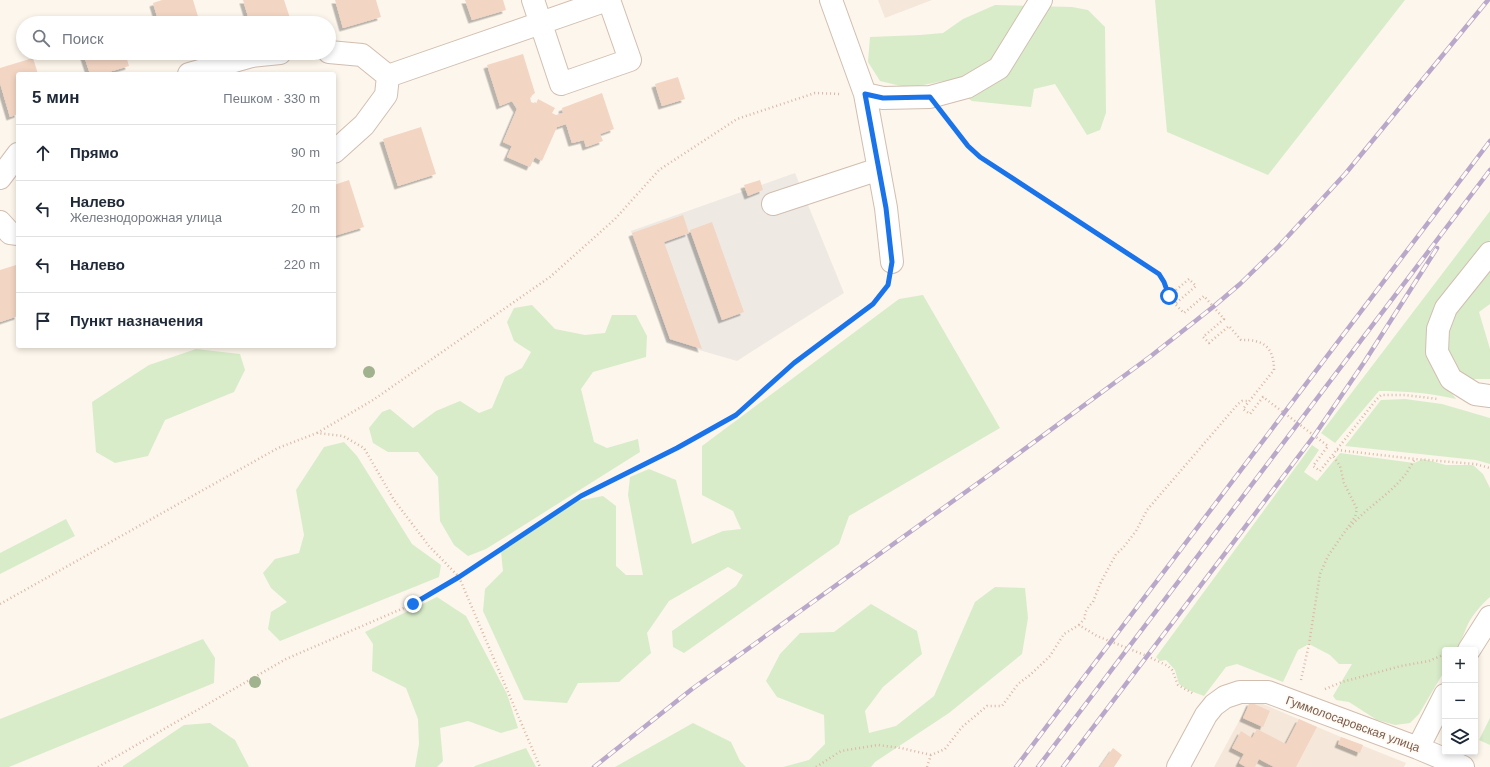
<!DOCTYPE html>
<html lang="ru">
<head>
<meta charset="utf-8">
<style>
  :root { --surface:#fff; --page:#f6f6f7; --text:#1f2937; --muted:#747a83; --line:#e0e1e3 }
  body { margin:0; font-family:Helvetica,sans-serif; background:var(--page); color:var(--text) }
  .controls { position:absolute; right:12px; bottom:12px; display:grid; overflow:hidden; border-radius:4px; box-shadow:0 2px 6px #0003 }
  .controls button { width:36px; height:36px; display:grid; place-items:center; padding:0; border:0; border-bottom:1px solid var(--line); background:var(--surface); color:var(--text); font:20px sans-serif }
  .stop { position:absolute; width:12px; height:12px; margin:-9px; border:3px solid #1a73e8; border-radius:50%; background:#fff }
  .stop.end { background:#1a73e8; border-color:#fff; box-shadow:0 1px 4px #0008 }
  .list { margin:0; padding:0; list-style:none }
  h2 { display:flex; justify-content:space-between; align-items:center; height:52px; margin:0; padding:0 16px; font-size:17px }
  h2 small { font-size:13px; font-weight:400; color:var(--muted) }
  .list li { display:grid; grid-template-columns:26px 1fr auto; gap:12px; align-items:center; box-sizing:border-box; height:56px; padding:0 16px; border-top:1px solid var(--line) }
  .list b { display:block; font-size:15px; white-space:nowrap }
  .list p { margin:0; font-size:13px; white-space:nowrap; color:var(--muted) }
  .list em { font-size:13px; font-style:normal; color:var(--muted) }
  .icon { flex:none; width:22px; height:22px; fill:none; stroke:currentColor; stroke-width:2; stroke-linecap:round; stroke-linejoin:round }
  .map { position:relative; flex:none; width:1490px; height:767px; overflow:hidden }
  .search { position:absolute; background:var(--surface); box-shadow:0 2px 6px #0003; left:16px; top:16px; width:320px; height:44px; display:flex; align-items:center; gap:10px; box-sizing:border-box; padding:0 14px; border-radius:22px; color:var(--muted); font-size:15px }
  .panel { position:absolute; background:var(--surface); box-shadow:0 2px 6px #0003; left:16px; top:72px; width:320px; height:276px; border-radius:4px }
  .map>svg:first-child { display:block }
  .residential { fill:#f5e8da }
  .industrial { fill:#efe9e4 }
  .green { fill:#d8ecc9 }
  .building { fill:#f3d5c3; filter:url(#shadow) }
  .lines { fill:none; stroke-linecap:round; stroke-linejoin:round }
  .minor-casing { stroke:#d1beb0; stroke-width:24 }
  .path { stroke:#d9b8a5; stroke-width:2.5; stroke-dasharray:1 3; stroke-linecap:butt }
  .minor { stroke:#fff; stroke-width:22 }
  .rail-casing { stroke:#b9a8c9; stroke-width:4.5 }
  .rail { stroke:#fffaf3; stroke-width:3; stroke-dasharray:9; stroke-linecap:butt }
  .tree { fill:#a0b28e }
  .route { stroke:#1a73e8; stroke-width:5 }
  .labels { text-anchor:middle; stroke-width:3.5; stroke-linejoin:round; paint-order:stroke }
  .street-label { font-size:12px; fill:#7a5c4d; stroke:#fffaf3 }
</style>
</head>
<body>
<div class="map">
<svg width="1490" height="767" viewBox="0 0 1490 767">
  <defs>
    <filter id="shadow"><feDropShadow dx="-3.5" dy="3.5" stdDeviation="0" flood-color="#0004"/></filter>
  </defs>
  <rect width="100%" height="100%" fill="#fdf6ec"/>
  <path class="residential" d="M 878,0 L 932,0 L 885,18 Z
    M 1251,699 L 1341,737 L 1406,763 L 1404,767 L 1214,767 Z"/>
  <path class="industrial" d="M 795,173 L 844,293 L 737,361 L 668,341 L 631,231 Z"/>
  <path class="green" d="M 1155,0 L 1405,0 L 1268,175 L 1167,132 Z
    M 995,5 L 1072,7 L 1088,10 L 1105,27 L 1106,113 L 1100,130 L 1087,135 L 1055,84 L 1034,89 L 1031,107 L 972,101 L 943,81 L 909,88 L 880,81 L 868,62 L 870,37 L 920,35 L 943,33 L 963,19 Z
    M 1490,211 L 1490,240 L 1444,300 L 1441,378 L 1456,399 C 1430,393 1405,391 1379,391 L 1335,443 L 1321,433 Z
    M 1490,266 L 1490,304 L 1479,312 L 1490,349 L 1490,379 L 1463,379 L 1451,367 L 1446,340 L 1451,318 Z
    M 923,295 L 1000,428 L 849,516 L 839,544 L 684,653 L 673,647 L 672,631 L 736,586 L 743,575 L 728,567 L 669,601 L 647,633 L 651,653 L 619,682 L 578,683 L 567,703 L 524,700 L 483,611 L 485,589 L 503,571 L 501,552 L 577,501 L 603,496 L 616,506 L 616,566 L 626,575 L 643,575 L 628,495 L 630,477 L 649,469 L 676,480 L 692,544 L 723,531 L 741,529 L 733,511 L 702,495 L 702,446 L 899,299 Z
    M 532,305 L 555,329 L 585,335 L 605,333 L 612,315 L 636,315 L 647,336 L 646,357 L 593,372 L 581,389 L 594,442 L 607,448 L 638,439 L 640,452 L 486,549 L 468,556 L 454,545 L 440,521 L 438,477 L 418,452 L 388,452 L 373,443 L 369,428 L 382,412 L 390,409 L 413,428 L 436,411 L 460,401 L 479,413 L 492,408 L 505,377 L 522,368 L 531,352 L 514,341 L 507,322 L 514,308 Z
    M 196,349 L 240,354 L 245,370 L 234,392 L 165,420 L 148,456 L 115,463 L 96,452 L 92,402 L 149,365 Z
    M 1405,399 L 1442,404 L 1490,418 L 1490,464 L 1476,460 L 1345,446 L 1381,400 Z
    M 344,442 L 357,456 L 412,544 L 441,565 L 439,577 L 280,641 L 268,629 L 271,612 L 287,602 L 271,588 L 263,573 L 275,559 L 299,553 L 304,535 L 296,490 L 324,447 Z
    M 1312,445 L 1319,450 L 1304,472 L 1317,481 L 1340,453 L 1414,463 L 1423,459 L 1446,465 L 1473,465 L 1483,474 L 1490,488 L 1490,597 C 1482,604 1473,614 1468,624 C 1464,633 1461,642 1456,650 L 1445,650 L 1445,670 L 1419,714 L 1410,723 L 1395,725 L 1388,723 L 1377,720 L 1349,702 L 1336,700 L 1333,696 L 1352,664 L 1339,664 L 1330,655 L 1309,644 L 1298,650 L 1283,682 L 1237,664 L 1226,667 L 1204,696 L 1188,690 L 1179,684 L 1175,670 L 1166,660 L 1160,661 L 1156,657 Z
    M 66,519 L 75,536 L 0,574 L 0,553 Z
    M 995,587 L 1025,588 L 1028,618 L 1022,654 L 949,713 L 875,762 L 871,767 L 783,767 L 809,760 L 825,744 L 824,715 L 777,697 L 766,681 L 780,654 L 800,633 L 834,632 L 871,604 L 917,631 L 922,654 L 883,687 L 865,711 L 869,733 L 896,726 L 934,696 L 975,602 Z
    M 437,597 L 466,616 L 507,694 L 518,728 L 501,733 L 468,721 L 440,728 L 443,761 L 437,767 L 415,767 L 419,744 L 418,719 L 406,688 L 372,671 L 373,644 L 365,632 Z
    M 203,639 L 215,658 L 214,683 L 9,767 L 0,767 L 0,719 Z
    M 1490,718 L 1490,745 L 1479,740 Z
    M 210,723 L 235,740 L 249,767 L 123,767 L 123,766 L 184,725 Z
    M 693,723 L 731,742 L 740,761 L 746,767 L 615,767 Z
    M 526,748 L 536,767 L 474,767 L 475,766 Z"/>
  <path class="building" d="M 162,0 L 193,0 L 200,23 L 159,23 L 153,3 Z
    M 243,0 L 284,0 L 291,21 L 285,23 L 250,23 Z
    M 335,0 L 376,0 L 381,17 L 343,28 Z
    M 465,0 L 503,0 L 506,10 L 472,20 Z
    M 114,19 L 115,23 L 102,23 Z
    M 83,53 L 125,53 L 129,66 L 102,74 L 90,74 Z
    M 523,54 L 535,93 L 530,97 L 531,102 L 536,104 L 538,99 L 555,108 L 552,113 L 556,115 L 563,113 L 562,108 L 602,93 L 614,129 L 600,134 L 603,141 L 586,147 L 584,140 L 572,143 L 566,124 L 557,127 L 542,161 L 535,157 L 530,167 L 507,157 L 512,146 L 503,142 L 517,109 L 512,101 L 500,106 L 487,65 Z
    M 33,58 L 38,74 L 18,74 L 18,114 L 10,117 L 0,83 L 0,68 Z
    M 678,77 L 685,99 L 662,106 L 655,84 Z
    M 421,127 L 436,174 L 398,186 L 383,139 Z
    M 349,180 L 364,227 L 334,236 L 334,185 Z
    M 760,180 L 763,190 L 748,196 L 744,185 Z
    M 683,215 L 689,233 L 664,242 L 702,349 L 670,339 L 632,233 Z
    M 712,222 L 744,312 L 722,320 L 690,230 Z
    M 16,265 L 18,272 L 18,316 L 0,322 L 0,270 Z
    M 1250,702 L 1270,711 L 1263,727 L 1243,718 Z
    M 1299,719 L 1317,727 L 1296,767 L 1274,767 L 1259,759 L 1255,767 L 1246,767 L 1239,763 L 1244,754 L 1232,748 L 1241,731 L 1252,738 L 1257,729 L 1286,744 Z
    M 1341,737 L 1363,745 L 1360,753 L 1338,744 Z
    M 1113,748 L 1122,755 L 1114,767 L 1100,767 Z"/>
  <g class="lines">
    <defs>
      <path id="minor" d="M 533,0 L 561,84 L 630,60 L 609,0
        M 831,0 L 865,94 L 886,208 L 892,262
        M 329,52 L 362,55 L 388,76
        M 189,74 L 252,56 L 280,53
        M 388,76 L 607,0
        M 865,94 L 883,98 L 930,97 L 967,87 L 999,68 L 1041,0
        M 334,152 L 364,125 L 386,95 L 388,76
        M 0,178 L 18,154
        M 773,204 L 879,169
        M 0,222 L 10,233 L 18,234
        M 1490,253 L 1446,308 L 1438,329 L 1437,352 L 1451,379 L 1475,394 L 1490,396
        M 1469,650 L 1490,617
        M 1418,748 L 1445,695
        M 1178,767 L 1206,715 L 1214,705 L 1225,697 L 1240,692 L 1268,692 L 1418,748 L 1463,767"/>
    </defs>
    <use href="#minor" class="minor-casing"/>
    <path class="path" d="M 946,117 L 968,146 L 980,157 L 1159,274 L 1164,282 L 1169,296 L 1189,279 L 1196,286 L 1175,304 L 1184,313 L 1204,296 L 1224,319 L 1203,337 L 1209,343 L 1229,326 L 1241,340 C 1263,339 1274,347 1274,370 L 1243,409 L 1250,414 L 1263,397 L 1328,446 L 1313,466 L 1320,471 L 1376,400 L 1381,395 L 1405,395 L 1438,399
      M 317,433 L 373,400 L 550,277 L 615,219 L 659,170 L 737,119 L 815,93 L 841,94
      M 1337,450 L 1415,459 L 1475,464 L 1490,468
      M 1350,527 C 1366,508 1389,495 1405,475 C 1408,471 1411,465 1415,459
      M 0,604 L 278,448 L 317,433 L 343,436 L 364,448 L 394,500 L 429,546 L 459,577 L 540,767
      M 1079,625 L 1085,618 L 1085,613 L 1089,606 L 1093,602 L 1100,584 L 1116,554 L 1123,548 L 1136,531 L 1147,510 L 1238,404 L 1242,401 L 1249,401
      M 1301,680 L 1309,644 L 1320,574 L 1328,556 L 1355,517 L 1357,509 L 1344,483 L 1340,466 L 1332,454
      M 1325,689 L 1342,682 L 1401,666 L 1429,661 L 1445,654
      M 98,767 L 286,659 L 413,604 L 459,577 L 581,496 L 677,449 L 736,415 L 795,363 L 873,304 L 888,284
      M 816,767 L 841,751 L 878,745 L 901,748 L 931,755
      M 927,767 L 931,755 L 945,749 L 962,727 L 987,706 L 1002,706 L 1018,684 L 1030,675 L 1050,656 L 1064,634 L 1079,625 L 1097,636 L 1147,656 L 1168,666 L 1172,670 L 1178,685 L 1194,694"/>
    <use href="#minor" class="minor"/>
    <defs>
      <path id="rail" d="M 594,767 L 692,689 L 992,473 L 1151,356 L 1213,307 L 1240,284 L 1279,246 L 1346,173 L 1488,0
        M 1016,767 L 1490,141
        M 1038,767 L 1490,170
        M 1063,767 L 1314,436 L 1365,361 L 1437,248"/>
    </defs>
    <use href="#rail" class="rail-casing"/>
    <use href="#rail" class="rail"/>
  </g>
  <g class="tree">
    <circle cx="369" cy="372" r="6"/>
    <circle cx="255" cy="682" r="6"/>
  </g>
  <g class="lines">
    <path class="route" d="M 413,604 L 459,577 L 581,496 L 677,448 L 736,415 L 794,363 L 873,304 L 888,285 L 892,262 L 886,208 L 865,94 L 883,98 L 930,97 L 968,146 L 980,157 L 1159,274 L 1164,282 L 1169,296"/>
  </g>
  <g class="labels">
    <g class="street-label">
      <text transform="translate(1353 724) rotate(20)" y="4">Гуммолосаровская улица</text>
    </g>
  </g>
</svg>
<div class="controls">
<button>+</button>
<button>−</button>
<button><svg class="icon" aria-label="layers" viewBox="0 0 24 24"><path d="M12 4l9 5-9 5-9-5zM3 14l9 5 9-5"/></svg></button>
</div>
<div class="stop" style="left:1169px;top:296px"></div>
<div class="stop end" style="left:413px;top:604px"></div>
<div class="search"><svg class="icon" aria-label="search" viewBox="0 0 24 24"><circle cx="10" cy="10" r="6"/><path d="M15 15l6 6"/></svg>Поиск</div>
<section class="panel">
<h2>5 мин<small>Пешком · 330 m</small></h2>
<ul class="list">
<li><svg class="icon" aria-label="ahead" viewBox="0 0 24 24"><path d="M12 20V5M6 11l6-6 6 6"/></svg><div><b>Прямо</b></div><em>90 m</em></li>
<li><svg class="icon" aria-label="left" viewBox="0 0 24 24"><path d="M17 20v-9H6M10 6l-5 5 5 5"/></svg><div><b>Налево</b><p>Железнодорожная улица</p></div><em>20 m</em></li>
<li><svg class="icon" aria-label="left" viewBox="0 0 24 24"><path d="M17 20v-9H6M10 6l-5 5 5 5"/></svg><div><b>Налево</b></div><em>220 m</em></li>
<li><svg class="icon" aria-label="arrive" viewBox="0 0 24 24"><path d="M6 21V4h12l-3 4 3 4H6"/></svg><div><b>Пункт назначения</b></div></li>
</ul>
</section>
</div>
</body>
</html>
